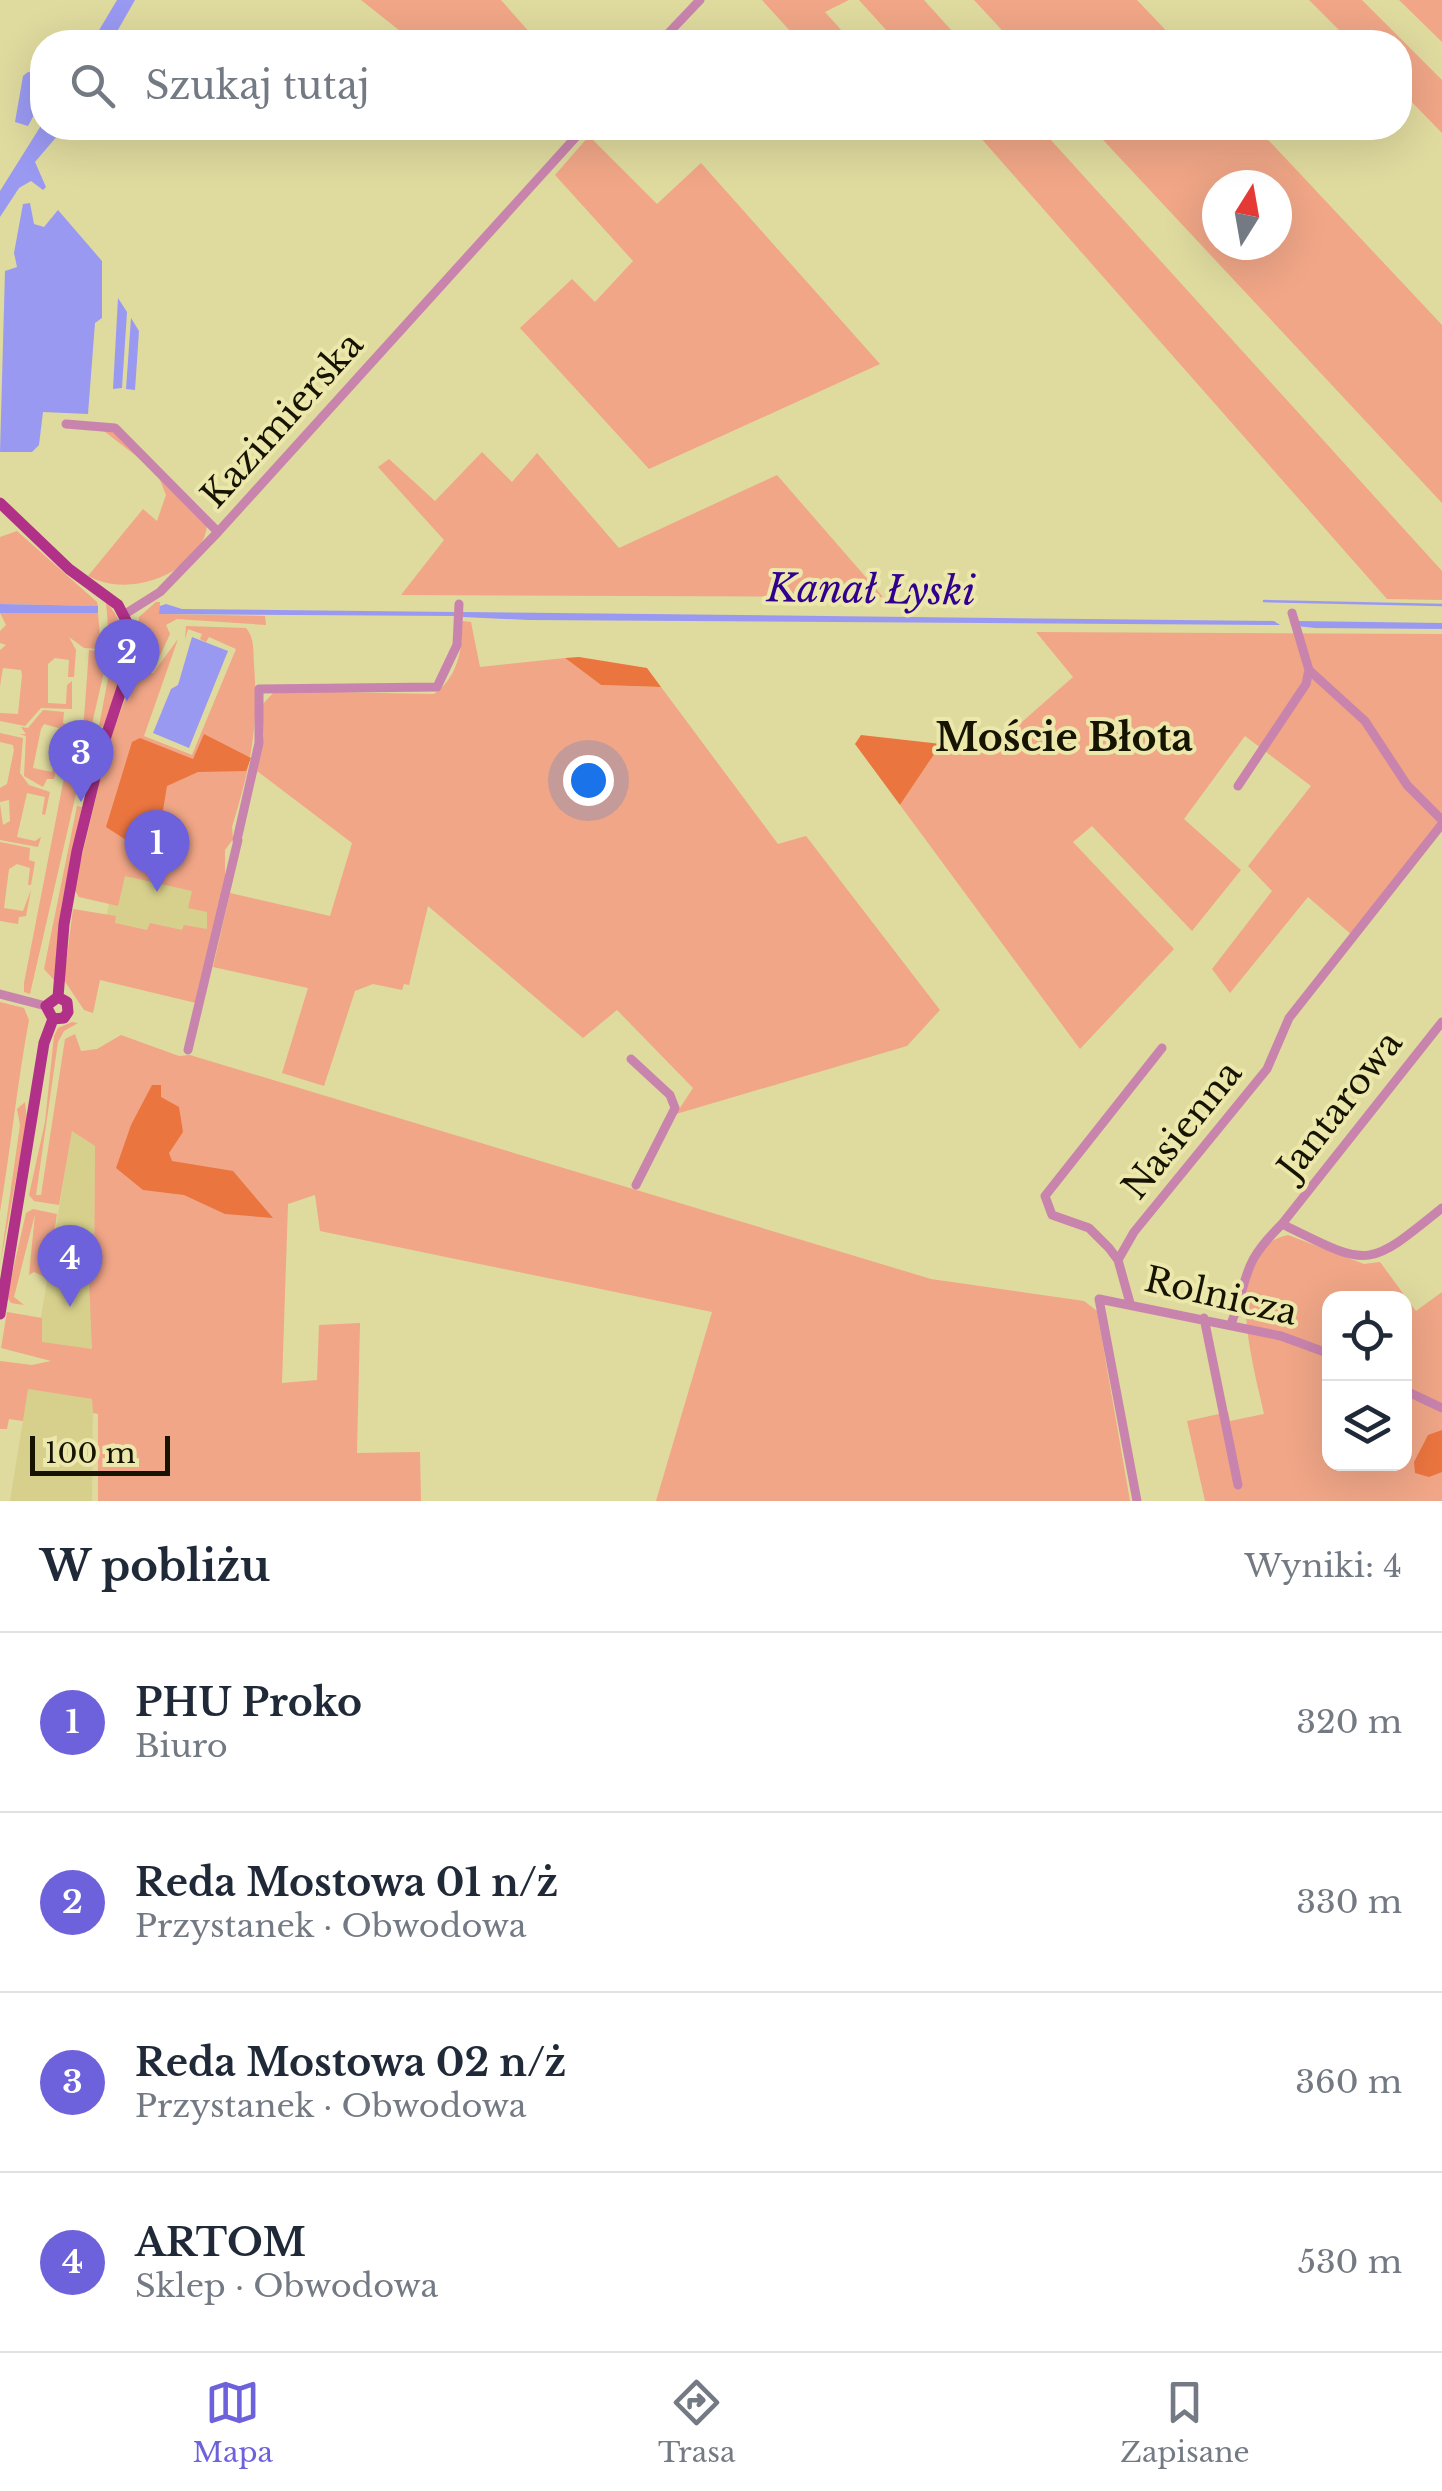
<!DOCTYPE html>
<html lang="pl">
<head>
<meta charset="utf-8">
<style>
  :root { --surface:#fff; --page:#f6f6f7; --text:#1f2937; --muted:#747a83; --line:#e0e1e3; --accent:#6e62dc }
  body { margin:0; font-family:"Libre Baskerville",serif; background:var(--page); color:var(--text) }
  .controls { position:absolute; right:30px; bottom:30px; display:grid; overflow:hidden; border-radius:20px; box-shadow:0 10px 40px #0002 }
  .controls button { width:90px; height:90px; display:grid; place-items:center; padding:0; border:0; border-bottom:2px solid var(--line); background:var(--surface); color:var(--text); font:50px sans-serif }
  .compass { position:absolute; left:1202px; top:170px; width:90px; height:90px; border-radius:50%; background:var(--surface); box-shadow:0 10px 40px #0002; rotate:11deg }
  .scale { position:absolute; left:30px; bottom:25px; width:140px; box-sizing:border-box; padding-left:10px; border:5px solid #161300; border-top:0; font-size:28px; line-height:35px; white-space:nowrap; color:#161300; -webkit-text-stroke:8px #ece7ab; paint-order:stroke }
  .you { position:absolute; left:588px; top:780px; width:35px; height:35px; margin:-25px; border:8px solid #fff; border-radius:50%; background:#1a73e8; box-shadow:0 0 0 15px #1a73e833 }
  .badge { display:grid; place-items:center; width:65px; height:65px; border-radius:50%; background:var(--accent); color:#fff; font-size:32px; font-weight:700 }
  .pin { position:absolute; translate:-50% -82px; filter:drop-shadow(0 2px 5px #0008) }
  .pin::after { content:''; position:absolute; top:52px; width:35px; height:30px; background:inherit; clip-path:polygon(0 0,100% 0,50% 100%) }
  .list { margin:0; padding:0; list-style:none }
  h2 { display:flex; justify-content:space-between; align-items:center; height:130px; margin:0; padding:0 40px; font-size:42px }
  h2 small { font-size:32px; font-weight:400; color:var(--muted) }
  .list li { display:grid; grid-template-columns:65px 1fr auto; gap:30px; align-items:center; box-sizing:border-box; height:180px; padding:0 40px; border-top:2px solid var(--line) }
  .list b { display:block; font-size:38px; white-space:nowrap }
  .list p { margin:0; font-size:32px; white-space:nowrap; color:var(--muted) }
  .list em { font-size:32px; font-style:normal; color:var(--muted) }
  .icon { flex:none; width:55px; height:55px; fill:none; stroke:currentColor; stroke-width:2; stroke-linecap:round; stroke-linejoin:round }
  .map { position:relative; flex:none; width:1442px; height:1501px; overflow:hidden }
  .search { position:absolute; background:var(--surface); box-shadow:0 10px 40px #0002; left:30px; right:30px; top:30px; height:110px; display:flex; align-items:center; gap:25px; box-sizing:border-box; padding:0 35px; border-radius:40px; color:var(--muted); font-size:38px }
  .sheet { height:850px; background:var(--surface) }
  nav { display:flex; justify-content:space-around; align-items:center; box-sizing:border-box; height:140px; border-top:2px solid var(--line); background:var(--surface); font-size:28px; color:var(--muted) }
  nav a { display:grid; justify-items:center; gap:5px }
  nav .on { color:var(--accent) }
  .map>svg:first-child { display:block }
  .built { fill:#d7d08c }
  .green { fill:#f0a687; fill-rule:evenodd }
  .forest { fill:#eb753f }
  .water { fill:#9a99f2 }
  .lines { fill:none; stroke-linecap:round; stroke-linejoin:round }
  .stream { stroke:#9a99f2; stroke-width:2.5 }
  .minor { stroke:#c984ad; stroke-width:9 }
  .major { stroke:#b13088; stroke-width:11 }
  .labels { text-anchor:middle; stroke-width:8; stroke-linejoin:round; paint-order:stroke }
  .street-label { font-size:35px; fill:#161300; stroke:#ece7ab }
  .water-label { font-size:38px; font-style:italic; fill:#32008e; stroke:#ece7ab }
  .neighbourhood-label { font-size:38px; font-weight:bold; fill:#161300; stroke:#ece7ab }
</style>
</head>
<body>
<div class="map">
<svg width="1442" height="1501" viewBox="0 0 1442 1501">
  <rect width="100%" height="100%" fill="#dfda9e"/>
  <path class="built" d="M 116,866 L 216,889 L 199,964 L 102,941 Z
    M 72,1130 L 95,1146 L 93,1355 L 36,1347 Z
    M 28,1389 L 93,1399 L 92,1501 L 10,1501 Z"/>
  <path class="green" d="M 361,0 L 501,0 L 538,42 L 414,42 Z
    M 762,0 L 849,0 L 825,12 L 852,42 L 800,42 Z
    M 859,0 L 924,0 L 962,42 L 897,42 Z
    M 974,0 L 1137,0 L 1177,42 L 1013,42 Z
    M 1309,0 L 1362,0 L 1442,80 L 1442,133 L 1400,90 L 1400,42 L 1351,42 Z
    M 1399,0 L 1442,0 L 1442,42 Z
    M 972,128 L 1040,128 L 1442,571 L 1442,600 L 1387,599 Z
    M 1092,128 L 1257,128 L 1442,325 L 1442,503 ZM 1277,185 L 1277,245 L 1217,245 L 1217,185 Z
    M 589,136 L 657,204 L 701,163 L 880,364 L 649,469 L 520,328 L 572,279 L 595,302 L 633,261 L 555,175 Z
    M 93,426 L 114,430 L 207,525 C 204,568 133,601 88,576 L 143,509 L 157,521 L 166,495 L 157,472 L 100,428 L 92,430 Z
    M 482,452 L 512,482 L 537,453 L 619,548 L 777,475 L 883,597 L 401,595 L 444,540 L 378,467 L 389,459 L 435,501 Z
    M 17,531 L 97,602 L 98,606 L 0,604 L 0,537 Z
    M 106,602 C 142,640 117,685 103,727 L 99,726 L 111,663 Z
    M 156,602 L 160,602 L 160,614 L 265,616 L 266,625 L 177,619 L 166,625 L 170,634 L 157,662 L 147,669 L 135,667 L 139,617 Z
    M 0,613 L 98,613 L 101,649 L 84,648 L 69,637 L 76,650 L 74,677 L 68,677 L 69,660 L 55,658 L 48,664 L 48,703 L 66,704 L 67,685 L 72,681 L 72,709 L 41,708 L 25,726 L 0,721 L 0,713 L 18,714 L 22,675 L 21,670 L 3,668 L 0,686 L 0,650 L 6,645 L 0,643 L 0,631 L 6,625 Z
    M 462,621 L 471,622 L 480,667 L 565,658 L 601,685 L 661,687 L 778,844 L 806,836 L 940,1010 L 907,1046 L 676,1114 L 693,1088 L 617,1010 L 583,1038 L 428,906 L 409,985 L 404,984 L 402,990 L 373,984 L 355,991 L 324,1086 L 282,1073 L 308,988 L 213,967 L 230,893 L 330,916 L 352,843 L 257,771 L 264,736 L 262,705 L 275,691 L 434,694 C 458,677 463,649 462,621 Z
    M 186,626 L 246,628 C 255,638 253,652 254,665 C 259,728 250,768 232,827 L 233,839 L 225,850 L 225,880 L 196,1003 L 100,980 L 93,1013 L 84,1010 L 64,980 L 73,909 L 116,916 L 115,923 L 147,930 L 150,923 L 182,930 L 184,925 L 207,929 L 207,912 L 188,908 L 192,891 L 125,876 L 118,906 L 79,897 L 74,889 L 111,735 L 135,675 L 153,673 L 178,639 L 144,736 L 192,755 L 236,649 L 209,637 L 206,642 L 200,639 L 202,634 L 188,629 L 185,640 Z
    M 1036,632 L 1442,634 L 1442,818 L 1352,935 L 1308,897 L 1230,993 L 1212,969 L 1272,891 L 1248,866 L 1311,786 L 1245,736 L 1184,819 L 1241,870 L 1192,931 L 1092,826 L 1073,842 L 1174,949 L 1080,1049 L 900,805 L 941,744 L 990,750 L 1073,677 Z
    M 89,650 L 104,652 L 106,663 L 30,994 L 24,992 L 24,983 L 64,778 L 84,718 Z
    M 43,710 L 64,712 L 63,723 L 68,725 L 61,747 L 62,729 L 44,724 L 41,729 L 33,768 L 52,772 L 56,753 L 61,751 L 54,779 L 47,779 L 43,787 L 24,776 L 26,736 L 20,734 L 26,734 L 21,727 L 28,728 Z
    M 0,733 L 23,738 L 20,773 L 29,785 L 50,792 L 45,815 L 42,814 L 45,797 L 27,793 L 17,837 L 35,841 L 41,837 L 38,847 L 0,840 L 0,804 L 3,825 L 10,821 L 9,800 L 0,802 L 0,788 L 7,784 L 14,750 L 13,745 L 0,742 Z
    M 77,806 L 82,807 L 62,903 L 54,980 L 44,969 Z
    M 0,842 L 30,848 L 29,860 L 35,862 L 31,885 L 28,885 L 30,868 L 17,864 L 9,869 L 4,908 L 23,911 L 31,890 L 26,916 L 19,917 L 18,924 L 0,921 Z
    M 0,1002 L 24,1008 L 29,1020 C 17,1085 11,1146 0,1212 Z
    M 72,1022 L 78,1023 L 64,1031 L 58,1042 L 36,1195 L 41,1195 L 65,1039 L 75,1034 L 81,1051 L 97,1049 L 121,1035 L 179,1056 L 190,1055 L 931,1279 L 1084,1301 L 1097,1311 L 1130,1501 L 656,1501 L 712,1312 L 320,1231 L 315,1195 L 288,1204 L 282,1383 L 317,1380 L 319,1325 L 360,1323 L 357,1453 L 420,1452 L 421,1501 L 98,1501 L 98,1414 L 93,1413 L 92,1399 L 28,1389 L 23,1421 L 9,1419 L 7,1429 L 0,1429 L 0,1361 L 32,1365 L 51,1361 L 1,1348 L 7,1312 L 42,1318 L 42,1342 L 92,1349 L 89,1281 L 55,1276 L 54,1281 L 34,1272 L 29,1275 L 35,1214 L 14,1297 L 24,1305 L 11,1303 L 7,1297 L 26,1213 L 33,1209 L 57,1214 L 49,1267 L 94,1276 L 95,1146 L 72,1131 L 59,1205 L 34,1201 L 29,1195 L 45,1122 L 54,1036 L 58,1028 Z
    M 25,1102 L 27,1120 L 0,1265 L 20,1125 L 17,1109 Z
    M 1288,1235 L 1364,1264 L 1380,1262 L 1416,1311 L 1442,1292 L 1442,1501 L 1205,1501 L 1187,1421 L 1228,1412 L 1230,1421 L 1264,1414 C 1255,1369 1217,1250 1288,1235 ZM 1330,1298 L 1404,1298 L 1404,1464 L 1330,1464 Z"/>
  <path class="forest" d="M 579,657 L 647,668 L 661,687 L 601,685 L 565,658 Z
    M 204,734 L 251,758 L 246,771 L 198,772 L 167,786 L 157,846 L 140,849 L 106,827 L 132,742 L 140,738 L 193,759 Z
    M 861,735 L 941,744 L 900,805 L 855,744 Z
    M 152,1085 L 161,1085 L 161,1097 L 179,1107 L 183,1132 L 169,1153 L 172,1161 L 233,1171 L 273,1218 L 225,1214 L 184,1195 L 143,1190 L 116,1168 L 131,1125 Z
    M 1442,1430 L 1442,1472 L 1429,1477 L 1415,1473 L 1414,1462 L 1428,1435 Z"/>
  <path class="water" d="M 117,0 L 135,0 L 111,42 L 92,42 Z
    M 28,72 L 42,74 L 42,100 L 28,126 L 15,122 L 23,76 Z
    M 42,124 L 64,128 L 35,162 L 46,187 L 43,190 L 31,181 L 19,188 L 0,217 L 0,191 Z
    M 30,203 L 34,224 L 44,227 L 58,210 L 102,261 L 102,318 L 95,323 L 88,414 L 43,412 L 39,445 L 32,452 L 0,452 L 5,271 L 17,267 L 14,253 L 23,204 Z
    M 118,298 L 127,312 L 122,388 L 113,389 Z
    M 131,318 L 139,331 L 135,390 L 126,389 Z
    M 0,604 L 98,606 L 98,613 L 0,613 Z
    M 166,604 L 182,609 L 454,612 L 454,616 L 159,614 L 160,606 Z
    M 462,612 L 1274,621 L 1280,625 L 528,620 L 463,617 Z
    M 1297,621 L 1442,623 L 1442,629 L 1315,628 L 1297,626 Z
    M 192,637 L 228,651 L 189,748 L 153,733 L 171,689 L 178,685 Z"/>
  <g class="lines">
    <path class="stream" d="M 1264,601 L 1442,605"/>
    <path class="minor" d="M 660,42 L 700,0
      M 66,424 L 115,428 L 218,532
      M 125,614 L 160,592 L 218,532 L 584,128
      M 1309,670 L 1365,721 L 1407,785 L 1442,820
      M 1238,786 L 1306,684 L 1309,670 L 1292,613
      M 237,840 L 259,743 L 259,689 L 437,687 L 457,645 L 459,604
      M 0,994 L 46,1006
      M 188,1050 L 238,840
      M 631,1059 L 670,1095 L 675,1108 L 636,1185
      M 1282,1224 C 1369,1267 1366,1270 1442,1208
      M 1118,1260 L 1134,1232 L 1267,1069 L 1289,1018 L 1442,824
      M 1130,1303 L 1118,1260 L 1109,1248 L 1089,1228 L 1052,1215 L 1045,1196 L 1162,1048
      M 1204,1318 L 1238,1485
      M 1231,1324 C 1251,1273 1239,1267 1282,1224 L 1442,1022
      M 1404,1390 L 1442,1408
      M 1137,1501 L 1099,1299 L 1281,1336 L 1330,1354"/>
    <path class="major" d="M 0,503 L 69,569 L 118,605 L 132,632 L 130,664 L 103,745 L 77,851 L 64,924 L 58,997
      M 53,1019 L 64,1018 L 68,1012 L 67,1002 L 58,997
      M 53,1019 L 46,1006 L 58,997
      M 0,1314 L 44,1043 L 53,1019"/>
  </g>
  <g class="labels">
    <g class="street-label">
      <text transform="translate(282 420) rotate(-48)" y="12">Kazimierska</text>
      <text transform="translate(1340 1105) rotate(-52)" y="12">Jantarowa</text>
      <text transform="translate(1182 1130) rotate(-51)" y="12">Nasienna</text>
      <text transform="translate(1221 1296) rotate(13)" y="12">Rolnicza</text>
    </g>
    <g class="water-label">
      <text transform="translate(871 590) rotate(1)" y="13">Kanał Łyski</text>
    </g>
    <g class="neighbourhood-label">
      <text x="1064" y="751">Moście Błota</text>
    </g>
  </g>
</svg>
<div class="controls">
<button><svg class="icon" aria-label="locate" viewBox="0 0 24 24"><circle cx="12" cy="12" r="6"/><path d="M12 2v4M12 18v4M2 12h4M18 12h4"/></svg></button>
<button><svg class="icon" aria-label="layers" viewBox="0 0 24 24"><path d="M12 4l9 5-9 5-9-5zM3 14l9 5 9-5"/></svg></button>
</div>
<svg class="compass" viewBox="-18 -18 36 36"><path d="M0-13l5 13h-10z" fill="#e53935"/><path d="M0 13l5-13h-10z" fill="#747a83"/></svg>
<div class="scale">100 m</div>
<div class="you"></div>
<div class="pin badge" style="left:157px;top:892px">1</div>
<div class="pin badge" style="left:127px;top:701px">2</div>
<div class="pin badge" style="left:81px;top:802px">3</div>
<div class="pin badge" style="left:70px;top:1307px">4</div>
<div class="search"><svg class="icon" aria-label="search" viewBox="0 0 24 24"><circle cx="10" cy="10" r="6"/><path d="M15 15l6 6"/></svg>Szukaj tutaj</div>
</div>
<section class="sheet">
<h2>W pobliżu<small>Wyniki: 4</small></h2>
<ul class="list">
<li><span class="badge">1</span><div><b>PHU Proko</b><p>Biuro</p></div><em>320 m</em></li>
<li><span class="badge">2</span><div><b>Reda Mostowa 01 n/ż</b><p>Przystanek · Obwodowa</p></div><em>330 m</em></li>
<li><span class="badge">3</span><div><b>Reda Mostowa 02 n/ż</b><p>Przystanek · Obwodowa</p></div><em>360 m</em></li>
<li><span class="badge">4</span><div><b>ARTOM</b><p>Sklep · Obwodowa</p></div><em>530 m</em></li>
</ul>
</section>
<nav>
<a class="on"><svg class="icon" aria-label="map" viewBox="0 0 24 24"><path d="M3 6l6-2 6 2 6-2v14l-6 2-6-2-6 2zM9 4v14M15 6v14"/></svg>Mapa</a>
<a><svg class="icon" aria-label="directions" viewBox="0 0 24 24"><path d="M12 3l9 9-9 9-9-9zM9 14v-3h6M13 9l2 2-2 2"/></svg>Trasa</a>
<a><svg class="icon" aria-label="saved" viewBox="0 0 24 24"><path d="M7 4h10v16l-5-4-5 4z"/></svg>Zapisane</a>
</nav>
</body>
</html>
